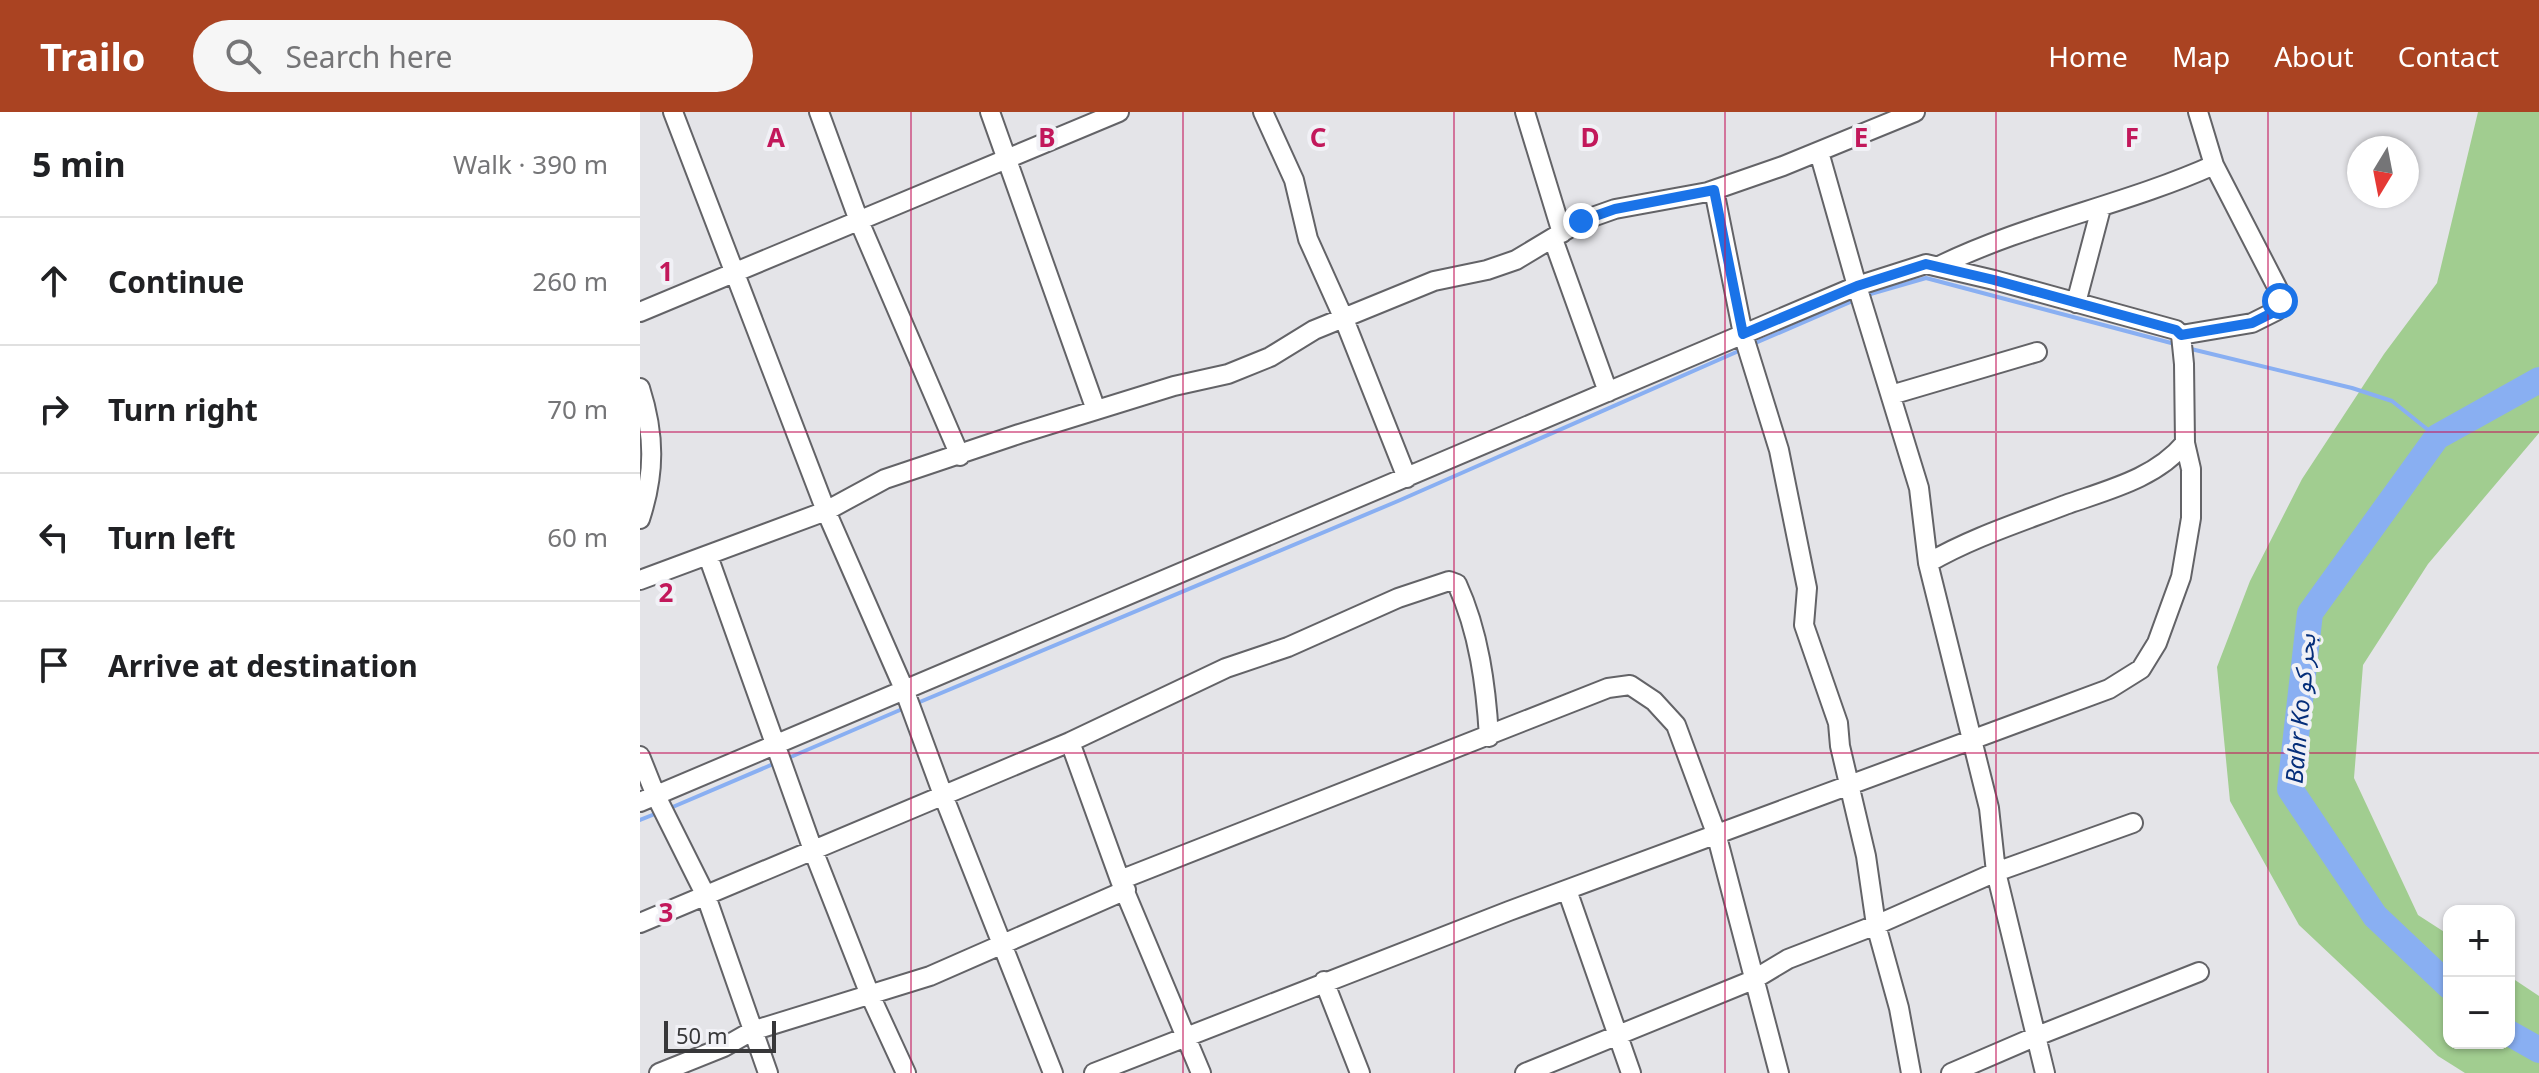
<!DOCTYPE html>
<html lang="en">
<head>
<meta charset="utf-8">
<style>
  :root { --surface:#fff; --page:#f6f6f6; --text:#202124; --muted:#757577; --line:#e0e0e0; --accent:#aa4322 }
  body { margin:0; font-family:"Noto Sans","Noto Sans Arabic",sans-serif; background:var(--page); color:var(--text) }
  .controls { position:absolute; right:24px; bottom:24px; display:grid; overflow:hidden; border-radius:16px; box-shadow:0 2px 6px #0004 }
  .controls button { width:72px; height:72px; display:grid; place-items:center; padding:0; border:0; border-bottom:2px solid var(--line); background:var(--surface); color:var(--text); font:40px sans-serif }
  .compass { position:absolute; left:1707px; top:24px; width:72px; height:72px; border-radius:50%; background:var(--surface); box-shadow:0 2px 6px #0004; rotate:190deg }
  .scale { position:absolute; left:24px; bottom:20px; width:112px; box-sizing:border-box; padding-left:8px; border:4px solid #373739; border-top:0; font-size:22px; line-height:28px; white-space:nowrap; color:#373739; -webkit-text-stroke:6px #f1f1f6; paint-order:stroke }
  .stop { position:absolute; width:24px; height:24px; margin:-18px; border:6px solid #1a73e8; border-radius:50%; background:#fff }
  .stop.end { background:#1a73e8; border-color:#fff; box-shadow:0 2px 8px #0008 }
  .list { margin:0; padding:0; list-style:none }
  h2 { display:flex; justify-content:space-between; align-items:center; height:104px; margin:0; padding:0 32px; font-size:34px }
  h2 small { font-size:26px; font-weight:400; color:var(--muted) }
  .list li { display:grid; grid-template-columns:52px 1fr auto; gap:24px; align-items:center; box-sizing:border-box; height:128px; padding:0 32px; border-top:2px solid var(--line) }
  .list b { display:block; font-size:30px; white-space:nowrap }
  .list em { font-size:26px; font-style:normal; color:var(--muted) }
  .icon { flex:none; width:44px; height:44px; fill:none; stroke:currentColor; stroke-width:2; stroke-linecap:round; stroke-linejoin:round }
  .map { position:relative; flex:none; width:1899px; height:961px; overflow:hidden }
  header { display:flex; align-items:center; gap:48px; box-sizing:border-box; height:112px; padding:0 40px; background:var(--accent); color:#fff }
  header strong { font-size:38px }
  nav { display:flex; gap:44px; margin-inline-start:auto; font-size:28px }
  .search { width:560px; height:72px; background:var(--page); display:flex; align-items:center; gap:20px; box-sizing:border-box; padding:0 28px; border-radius:44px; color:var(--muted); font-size:30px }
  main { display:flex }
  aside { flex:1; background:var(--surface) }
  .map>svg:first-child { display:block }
  .green { fill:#a1cd90 }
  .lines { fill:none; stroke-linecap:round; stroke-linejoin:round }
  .stream { stroke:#89aff2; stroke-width:4 }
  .river { stroke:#89aff2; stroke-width:26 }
  .minor-casing { stroke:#636367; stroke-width:22 }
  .minor { stroke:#fff; stroke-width:18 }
  .route { stroke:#1a73e8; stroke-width:10 }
  .grid { fill:none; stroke:#c2185b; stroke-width:2; stroke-opacity:0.55 }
  .labels { text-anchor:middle; stroke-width:8; stroke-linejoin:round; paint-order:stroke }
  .water-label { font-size:24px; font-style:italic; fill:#052e7a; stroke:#f1f1f6 }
  .grid-label { font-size:26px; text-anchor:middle; font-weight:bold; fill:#c2185b; stroke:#f1f1f6; stroke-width:8; stroke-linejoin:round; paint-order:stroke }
</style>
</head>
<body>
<header>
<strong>Trailo</strong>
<div class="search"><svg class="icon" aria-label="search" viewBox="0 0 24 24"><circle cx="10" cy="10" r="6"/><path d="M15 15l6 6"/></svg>Search here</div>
<nav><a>Home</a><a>Map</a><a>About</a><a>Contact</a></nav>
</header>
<main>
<aside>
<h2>5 min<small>Walk · 390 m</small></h2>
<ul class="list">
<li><svg class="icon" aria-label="ahead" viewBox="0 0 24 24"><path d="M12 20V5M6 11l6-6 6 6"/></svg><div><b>Continue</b></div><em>260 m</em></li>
<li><svg class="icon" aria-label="right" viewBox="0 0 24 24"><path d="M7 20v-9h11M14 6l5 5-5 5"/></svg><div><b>Turn right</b></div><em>70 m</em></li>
<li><svg class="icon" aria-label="left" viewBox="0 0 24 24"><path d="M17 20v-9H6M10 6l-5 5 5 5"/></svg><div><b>Turn left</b></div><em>60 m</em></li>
<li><svg class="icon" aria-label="arrive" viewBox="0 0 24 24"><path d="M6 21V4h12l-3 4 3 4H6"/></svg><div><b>Arrive at destination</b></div></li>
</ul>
</aside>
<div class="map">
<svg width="1899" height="961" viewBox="0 0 1899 961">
  <rect width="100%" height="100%" fill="#e4e4e8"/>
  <path class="green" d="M 1838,0 L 1899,0 L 1899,321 L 1788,452 L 1723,553 L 1714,666 L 1778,803 L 1809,823 L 1809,931 L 1869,931 L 1869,864 L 1899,884 L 1899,961 L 1825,961 L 1798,944 L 1659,813 L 1590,689 L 1577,555 L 1610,469 L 1662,367 L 1744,242 L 1797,171 Z"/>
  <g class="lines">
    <path class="stream" d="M 1227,183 L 1286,166 L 1535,232
      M 1113,232 L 1215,188
      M 1547,236 L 1712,276 L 1752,289 L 1797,325
      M 275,592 L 758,389 L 1101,238
      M 146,647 L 267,595
      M 28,697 L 138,650
      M 0,708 L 20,700"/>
    <path class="river" d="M 1809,874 L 1735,804 L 1650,677 L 1670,501 L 1797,325 L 1899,268
      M 1869,921 L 1899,938"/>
    <defs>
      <path id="minor" d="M 33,0 L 186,399 L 264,577 L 303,683 L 413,961
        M 179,0 L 219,109 L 320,344
        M 350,0 L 456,298
        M 623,0 L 654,68 L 668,127 L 704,207 L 767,366
        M 885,0 L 922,121
        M 1179,40 L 1217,174 L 1279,376 L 1288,451 L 1349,696 L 1356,760 L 1405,961
        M 1074,78 L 1103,222 L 1139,338 L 1167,476 L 1164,513 L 1198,611 L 1200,634 L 1226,744 L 1236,813 L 1259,896 L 1271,961
        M 913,127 L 968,280
        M 1299,154 C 1387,111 1485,93 1574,53
        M 1436,191 L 1461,96
        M 0,200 L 479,0
        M 1541,223 L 1612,211 L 1636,199 L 1640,181 L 1574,53 L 1558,0
        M 0,276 C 15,323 15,361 0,407
        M 1251,283 L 1397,240
        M 68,444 L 173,738 L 230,883 L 266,961
        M 1288,451 C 1331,426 1378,411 1425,393 C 1467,378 1515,367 1545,331
        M 0,468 L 186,399 L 245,367 L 379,322 L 534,274 L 588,262 L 630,245 L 674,218 L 794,169 L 847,158 L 876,148 L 941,109 L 975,97 L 1068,80 L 1143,54 L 1275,0
        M 430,630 L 480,768 L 561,961
        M 0,644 L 16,684 L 66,784 L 128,961
        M 0,690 L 1217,174 L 1286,152 L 1354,168 L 1536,218 L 1541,223 L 1544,252 L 1545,331 L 1551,357 L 1551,406 L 1541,465 L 1517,531 L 1501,557 L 1469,577 L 869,799 L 454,961
        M 480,768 L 968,576 L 990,573 L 1014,589 L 1036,613 L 1076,721 L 1139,961
        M 927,778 L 991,961
        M 0,811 L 430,630 L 586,556 L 648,535 L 758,486 L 809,469 L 817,472 C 839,520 846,574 849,625
        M 684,869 L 720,961
        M 19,961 L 84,935 L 112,919 L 290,864 L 486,778
        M 885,961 L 1113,868 L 1148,847 L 1236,813 L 1356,760 L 1493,711
        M 1311,961 L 1397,924 L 1559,860"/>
    </defs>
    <use href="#minor" class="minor-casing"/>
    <use href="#minor" class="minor"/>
  </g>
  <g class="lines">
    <path class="route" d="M 941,109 L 975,97 L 1074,78 L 1103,222 L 1217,174 L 1286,152 L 1354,168 L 1536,218 L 1541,223 L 1612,211 L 1636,199 L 1640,189"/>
  </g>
  <path class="grid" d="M 271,0 L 271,961M 543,0 L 543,961M 814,0 L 814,961M 1085,0 L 1085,961M 1356,0 L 1356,961M 1628,0 L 1628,961M 0,320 L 1899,320M 0,641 L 1899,641"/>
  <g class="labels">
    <g class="water-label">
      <text transform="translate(1661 597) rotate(-85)" y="8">Bahr Ko بحر كو</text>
    </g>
  </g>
  <g class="grid-label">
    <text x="136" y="35">A</text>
    <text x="407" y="35">B</text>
    <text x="678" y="35">C</text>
    <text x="950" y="35">D</text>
    <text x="1221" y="35">E</text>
    <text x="1492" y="35">F</text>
    <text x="26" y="169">1</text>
    <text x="26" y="490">2</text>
    <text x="26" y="810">3</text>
  </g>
</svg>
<div class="controls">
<button>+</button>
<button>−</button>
</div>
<svg class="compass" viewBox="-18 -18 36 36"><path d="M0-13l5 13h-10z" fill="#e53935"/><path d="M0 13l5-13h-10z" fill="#757577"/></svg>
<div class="scale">50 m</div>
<div class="stop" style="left:1640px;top:189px"></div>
<div class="stop end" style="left:941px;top:109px"></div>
</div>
</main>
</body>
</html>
